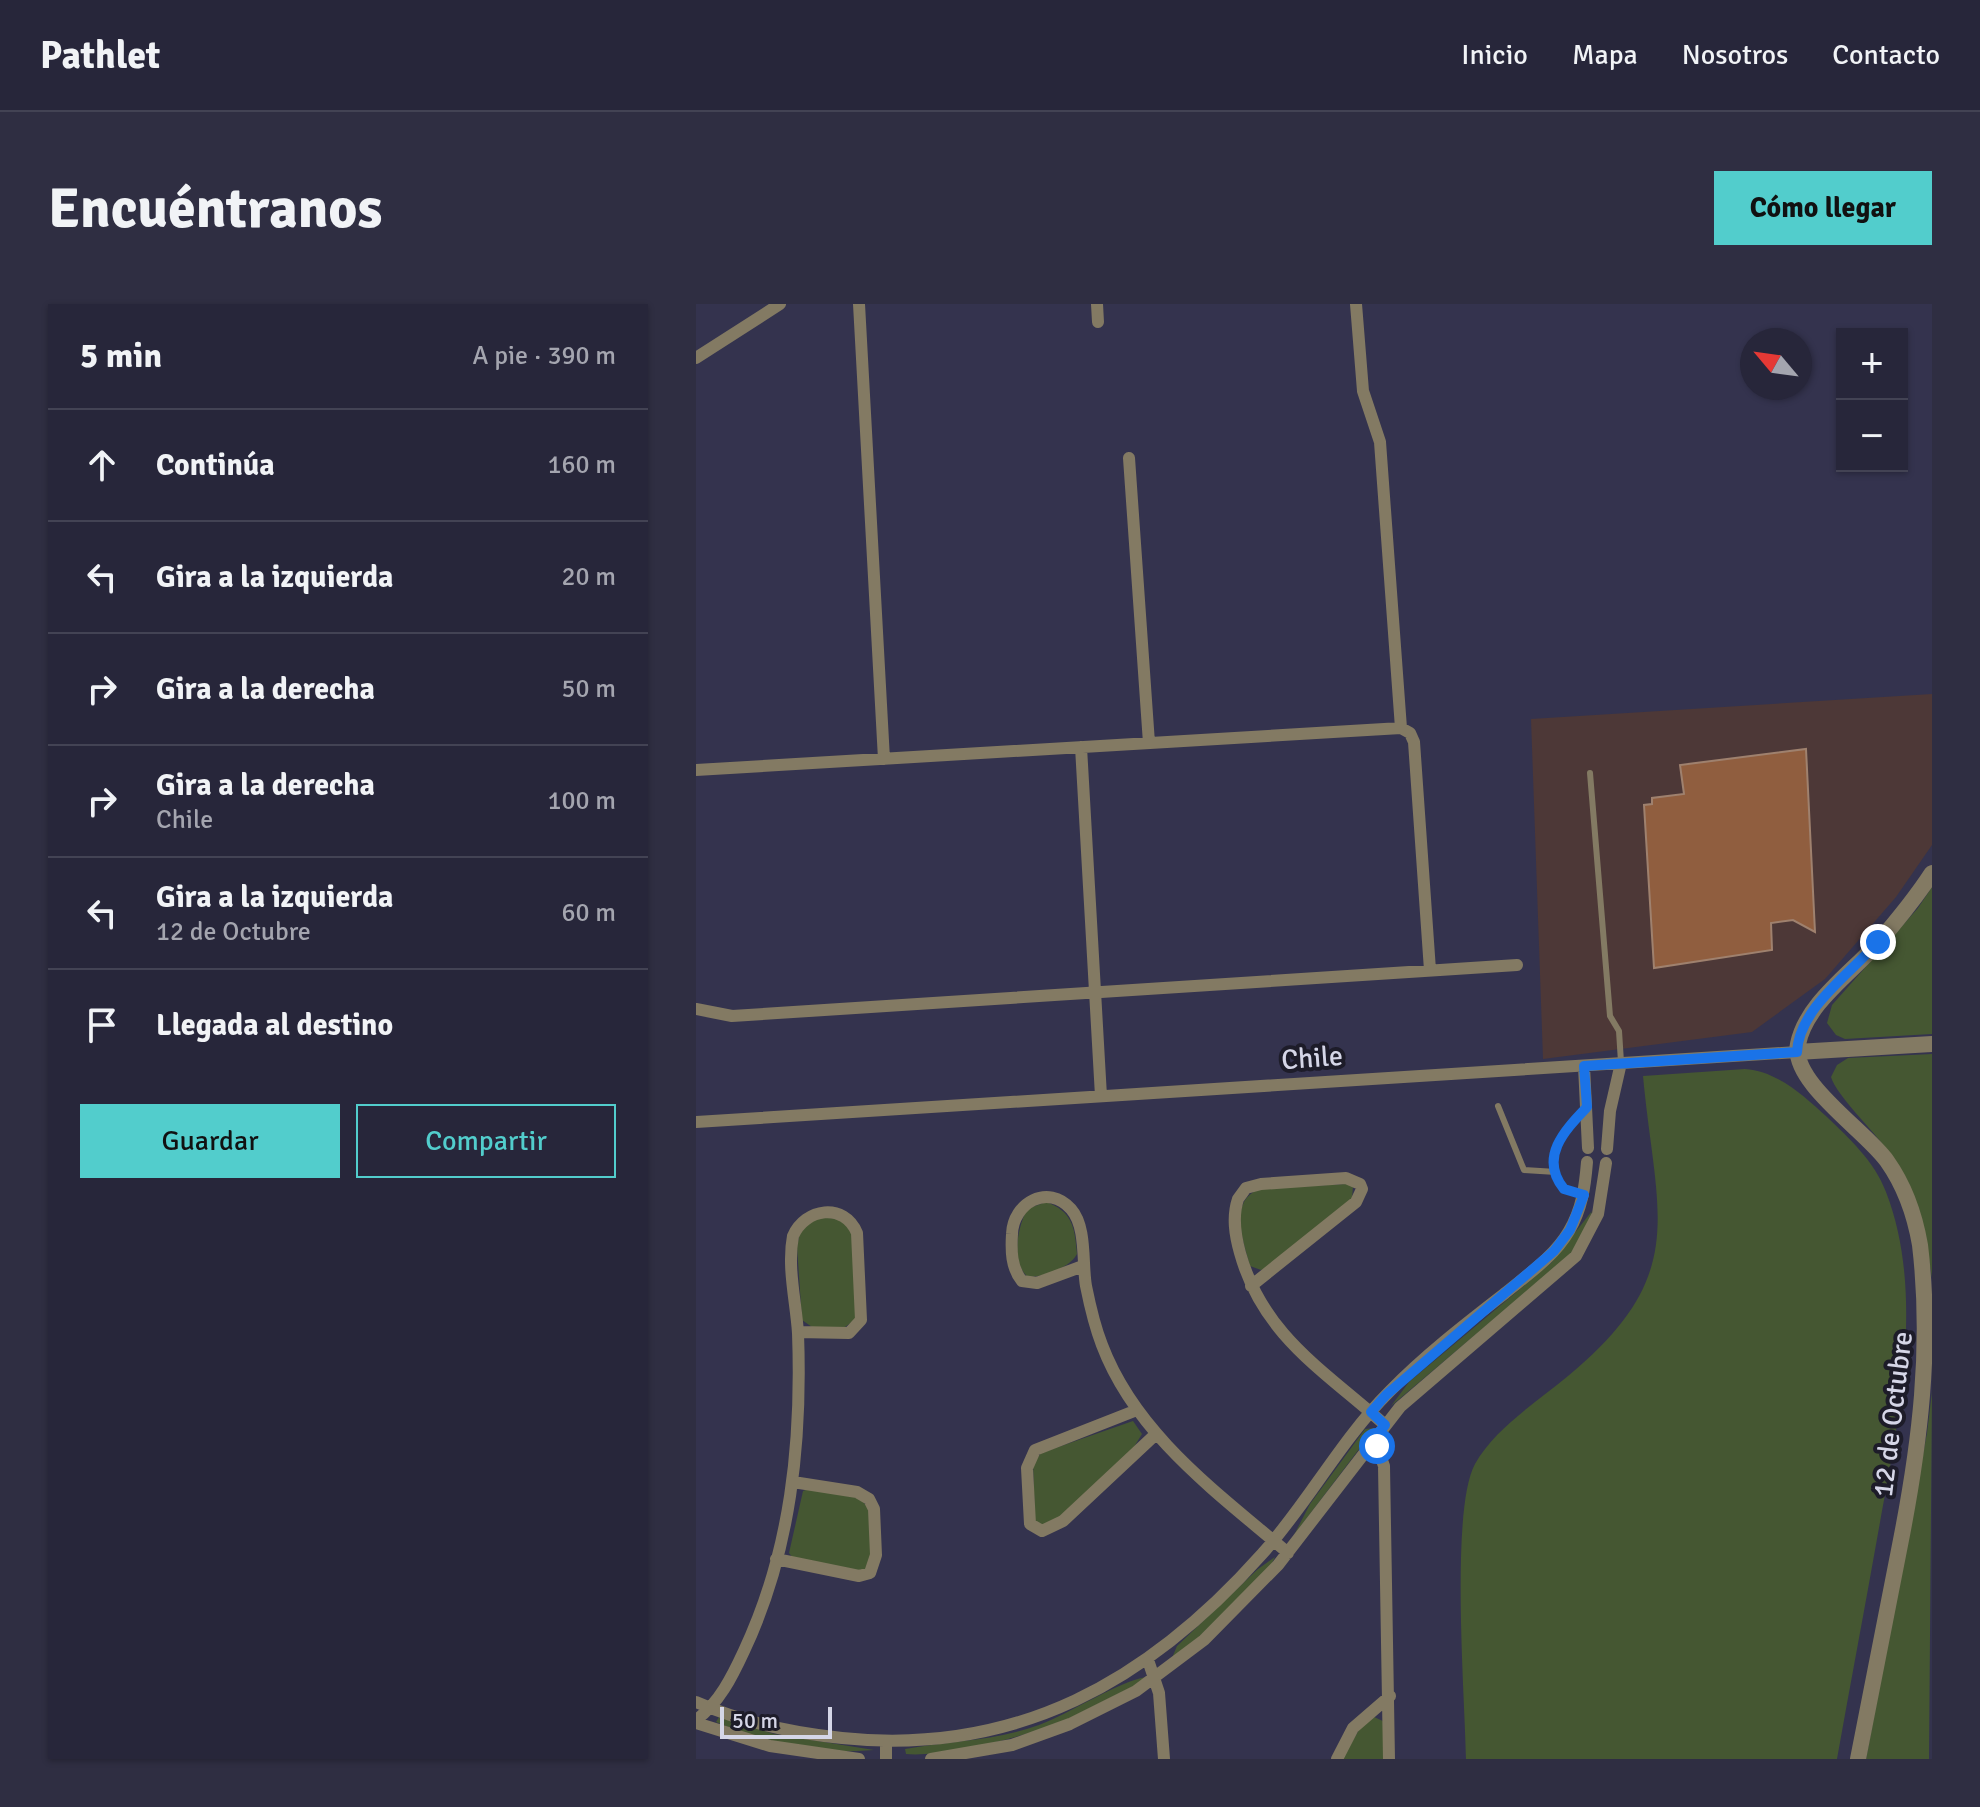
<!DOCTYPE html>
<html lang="es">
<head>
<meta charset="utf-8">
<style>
  :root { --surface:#27263a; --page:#2f2e42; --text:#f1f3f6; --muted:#a4a5af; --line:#434354; --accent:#52cdcc }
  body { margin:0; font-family:Signika,sans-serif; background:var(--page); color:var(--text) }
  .controls { position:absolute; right:24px; top:24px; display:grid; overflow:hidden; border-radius:0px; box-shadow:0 2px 6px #0004 }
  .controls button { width:72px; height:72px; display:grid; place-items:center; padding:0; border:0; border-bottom:2px solid var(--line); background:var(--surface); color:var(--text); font:40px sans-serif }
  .compass { position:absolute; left:1044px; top:24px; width:72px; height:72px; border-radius:50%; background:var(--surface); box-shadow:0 2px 6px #0004; rotate:299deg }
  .scale { position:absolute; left:24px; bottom:20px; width:112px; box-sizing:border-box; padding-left:8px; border:4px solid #d5d6e7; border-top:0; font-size:22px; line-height:28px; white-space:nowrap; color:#d5d6e7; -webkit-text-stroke:6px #1d1c29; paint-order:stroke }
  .stop { position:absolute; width:24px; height:24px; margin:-18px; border:6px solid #1a73e8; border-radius:50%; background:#fff }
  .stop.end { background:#1a73e8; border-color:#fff; box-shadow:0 2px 8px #0008 }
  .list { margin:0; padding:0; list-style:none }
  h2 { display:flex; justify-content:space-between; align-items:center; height:104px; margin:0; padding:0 32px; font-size:34px }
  h2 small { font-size:26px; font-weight:400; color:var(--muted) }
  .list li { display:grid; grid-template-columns:52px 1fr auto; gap:24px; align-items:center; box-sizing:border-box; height:112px; padding:0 32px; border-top:2px solid var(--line) }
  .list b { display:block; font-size:30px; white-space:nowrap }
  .list p { margin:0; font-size:26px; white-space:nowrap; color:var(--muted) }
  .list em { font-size:26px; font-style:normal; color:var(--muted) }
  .actions { display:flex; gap:16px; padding:24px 32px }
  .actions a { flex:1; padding:18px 0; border:2px solid var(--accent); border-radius:0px; text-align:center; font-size:28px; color:var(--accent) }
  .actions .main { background:var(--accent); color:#111 }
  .icon { flex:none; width:44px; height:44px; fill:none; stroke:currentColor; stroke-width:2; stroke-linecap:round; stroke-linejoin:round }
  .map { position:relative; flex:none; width:1236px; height:1455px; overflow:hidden; border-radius:0px }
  header { display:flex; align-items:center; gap:48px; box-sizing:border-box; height:112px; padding:0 40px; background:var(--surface); border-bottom:2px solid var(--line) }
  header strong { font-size:38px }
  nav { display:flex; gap:44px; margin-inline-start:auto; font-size:28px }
  .intro { display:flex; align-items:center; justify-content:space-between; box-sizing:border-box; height:192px; padding:0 48px }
  h1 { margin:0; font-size:56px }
  .button { padding:20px 36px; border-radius:0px; background:var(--accent); color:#111; font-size:28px; font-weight:700 }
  main { display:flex; gap:48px; padding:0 48px }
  aside { flex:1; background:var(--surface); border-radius:0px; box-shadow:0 2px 6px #0004 }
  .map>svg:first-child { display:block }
  .commercial { fill:#4d3837 }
  .green { fill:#455732 }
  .building { fill:#905e3f; stroke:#9f816e; stroke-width:2 }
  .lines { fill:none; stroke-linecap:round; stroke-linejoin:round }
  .service { stroke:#837a63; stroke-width:6 }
  .minor { stroke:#837a63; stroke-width:12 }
  .tertiary { stroke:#837a63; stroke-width:16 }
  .route { stroke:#1a73e8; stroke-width:10 }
  .labels { text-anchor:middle; stroke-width:8; stroke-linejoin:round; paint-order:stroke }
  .street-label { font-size:28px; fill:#d5d6e7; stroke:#1d1c29 }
</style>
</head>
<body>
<header>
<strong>Pathlet</strong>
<nav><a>Inicio</a><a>Mapa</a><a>Nosotros</a><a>Contacto</a></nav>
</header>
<div class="intro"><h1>Encuéntranos</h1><a class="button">Cómo llegar</a></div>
<main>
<aside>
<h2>5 min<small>A pie · 390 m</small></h2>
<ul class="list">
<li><svg class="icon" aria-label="ahead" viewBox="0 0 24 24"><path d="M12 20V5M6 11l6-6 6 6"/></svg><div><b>Continúa</b></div><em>160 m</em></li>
<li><svg class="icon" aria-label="left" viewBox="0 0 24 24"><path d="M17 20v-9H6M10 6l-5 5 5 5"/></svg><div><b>Gira a la izquierda</b></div><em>20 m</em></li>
<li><svg class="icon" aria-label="right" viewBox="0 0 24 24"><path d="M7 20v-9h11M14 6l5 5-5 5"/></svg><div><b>Gira a la derecha</b></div><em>50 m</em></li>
<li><svg class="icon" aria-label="right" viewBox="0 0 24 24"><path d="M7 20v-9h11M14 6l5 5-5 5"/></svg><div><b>Gira a la derecha</b><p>Chile</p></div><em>100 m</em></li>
<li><svg class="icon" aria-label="left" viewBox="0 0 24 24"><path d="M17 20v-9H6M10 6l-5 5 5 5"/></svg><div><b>Gira a la izquierda</b><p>12 de Octubre</p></div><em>60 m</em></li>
<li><svg class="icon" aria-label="arrive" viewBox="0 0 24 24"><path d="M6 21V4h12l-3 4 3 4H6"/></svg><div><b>Llegada al destino</b></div></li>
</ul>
<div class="actions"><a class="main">Guardar</a><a>Compartir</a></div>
</aside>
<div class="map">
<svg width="1236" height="1455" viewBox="0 0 1236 1455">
  <rect width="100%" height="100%" fill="#34334e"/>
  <path class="commercial" d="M 1236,390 L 1236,541 L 1200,593 L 1129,675 L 1056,728 L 847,755 L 835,415 Z"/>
  <path class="green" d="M 1236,583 L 1236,730 L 1149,735 L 1140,731 L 1131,719 L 1136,701 L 1222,604 Z
    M 1236,750 L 1236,974 C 1230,931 1216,883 1191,846 C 1178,827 1140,791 1135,773 L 1141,761 L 1152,754 Z
    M 1049,765 C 1081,767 1108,792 1131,813 C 1153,834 1179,858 1190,888 C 1231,993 1200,1128 1181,1235 C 1168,1308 1154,1382 1141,1455 L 770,1455 C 769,1393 754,1206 779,1160 C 799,1124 841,1098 872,1072 C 995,970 960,912 947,772 Z
    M 650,880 L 657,882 L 656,895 L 573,963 L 565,966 L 554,962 C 547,936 532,898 563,885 Z
    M 350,898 C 376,907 379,923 381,950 C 374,964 347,973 332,973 C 314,958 322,923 331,905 Z
    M 896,907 L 891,924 L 874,951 L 695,1102 L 713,1078 L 855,959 Z
    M 121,913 L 145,915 L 156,929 L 160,1015 L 149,1023 L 116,1023 L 106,1016 L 101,943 L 104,928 Z
    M 1236,1088 L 1233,1455 L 1170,1455 L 1231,1129 Z
    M 437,1117 L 446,1130 L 438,1143 L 357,1219 L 349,1222 L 339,1217 L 337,1160 L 345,1149 Z
    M 679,1124 L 598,1231 L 614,1200 L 669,1125 Z
    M 112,1185 L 163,1194 L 173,1204 L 177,1255 L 173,1264 L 161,1268 L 97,1254 L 93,1249 L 107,1187 Z
    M 579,1253 L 574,1263 L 501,1335 L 476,1354 L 481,1342 L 562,1265 Z
    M 450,1373 C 415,1412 262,1455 210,1450 L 209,1445 C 254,1437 299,1437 343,1421 C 375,1409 421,1378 450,1373 Z
    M 676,1412 L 689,1418 L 688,1455 L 646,1455 L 667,1419 Z
    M 23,1413 L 78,1430 L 178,1446 C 127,1451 66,1439 20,1418 Z"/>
  <path class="building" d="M 1110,445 L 1119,628 L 1097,616 L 1075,619 L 1076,646 L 958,664 L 948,501 L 956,500 L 956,494 L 988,490 L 984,461 Z"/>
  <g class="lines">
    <path class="service" d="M 894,469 L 914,712 L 923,727 L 925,758
      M 802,802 L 828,866 L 860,868
      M 888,891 L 868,885 C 844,855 867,826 888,806"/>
    <path class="minor" d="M 163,0 L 188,455
      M 401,0 L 402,18
      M 660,0 L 667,87 L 684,138 L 705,424
      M 0,54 L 84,0
      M 433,154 L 453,439
      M 385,443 L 405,792
      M 0,466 L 705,424 L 714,429 L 718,438 L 734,666
      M 0,705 L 36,712 L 821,661
      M 888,762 L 892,844
      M 0,818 L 1101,748
      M 911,845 L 914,807 L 925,759
      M 387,962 L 341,979 L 326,977 C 315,964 315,946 316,930 C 317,899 352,879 375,905 C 391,923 386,960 390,982 C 394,1002 399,1023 406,1041 C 440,1131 522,1189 592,1249
      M 555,982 L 660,898 L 666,885 L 664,880 L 650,874 L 565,880 L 550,884 L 542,895 C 536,913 539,931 544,949 C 567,1032 629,1067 689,1121
      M 441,1106 L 339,1146 L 331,1164 L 334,1220 L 346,1227 L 367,1217 L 460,1130
      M 675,1138 L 681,1142 L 688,1162 L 693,1455
      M 80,1255 L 163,1272 L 174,1269 L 180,1251 L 178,1205 L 173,1195 L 161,1188 L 97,1178
      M 452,1356 L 463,1389 L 468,1455
      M 0,1398 C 46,1418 96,1429 146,1434 C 321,1452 453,1377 566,1250 C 612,1199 644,1137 693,1088 C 728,1052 768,1021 808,990 C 831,971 858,953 873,927 C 886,905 889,883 891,858
      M 0,1416 C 23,1399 36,1373 48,1347 C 95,1247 106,1138 102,1029 C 100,998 91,963 97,932 C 109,904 148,898 161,929 L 165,1016 L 153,1029 L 102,1028
      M 0,1419 L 74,1442 L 163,1455
      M 190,1455 L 190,1437
      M 235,1455 L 316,1441 L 374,1420 L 440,1387 L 508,1336 L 582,1261 L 704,1103 L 880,952 L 902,910 L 910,859
      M 641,1455 L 657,1424 L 694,1392"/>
    <path class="tertiary" d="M 1101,748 L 1236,740
      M 1162,1455 C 1176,1384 1190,1312 1204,1241 C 1224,1140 1236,1043 1224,941 C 1219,912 1208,881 1191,857 C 1170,827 1094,778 1102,740 C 1110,700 1154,670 1180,641 C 1200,618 1219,595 1236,569"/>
  </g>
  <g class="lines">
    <path class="route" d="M 681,1142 L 675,1138 L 689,1121 L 675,1108 L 690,1091 L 858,947 L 874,926 L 888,891 L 868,885 C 842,853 870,825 891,803 L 888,762 L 1101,748 C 1103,704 1155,669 1182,638"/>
  </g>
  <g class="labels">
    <g class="street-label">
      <text transform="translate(616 753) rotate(-4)" y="10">Chile</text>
      <text transform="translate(1196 1110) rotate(-83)" y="10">12 de Octubre</text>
    </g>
  </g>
</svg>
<div class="controls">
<button>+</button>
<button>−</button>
</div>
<svg class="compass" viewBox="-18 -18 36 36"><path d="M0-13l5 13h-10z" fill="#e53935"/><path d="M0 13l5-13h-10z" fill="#a4a5af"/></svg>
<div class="scale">50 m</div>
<div class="stop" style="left:681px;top:1142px"></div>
<div class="stop end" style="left:1182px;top:638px"></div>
</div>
</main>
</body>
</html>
